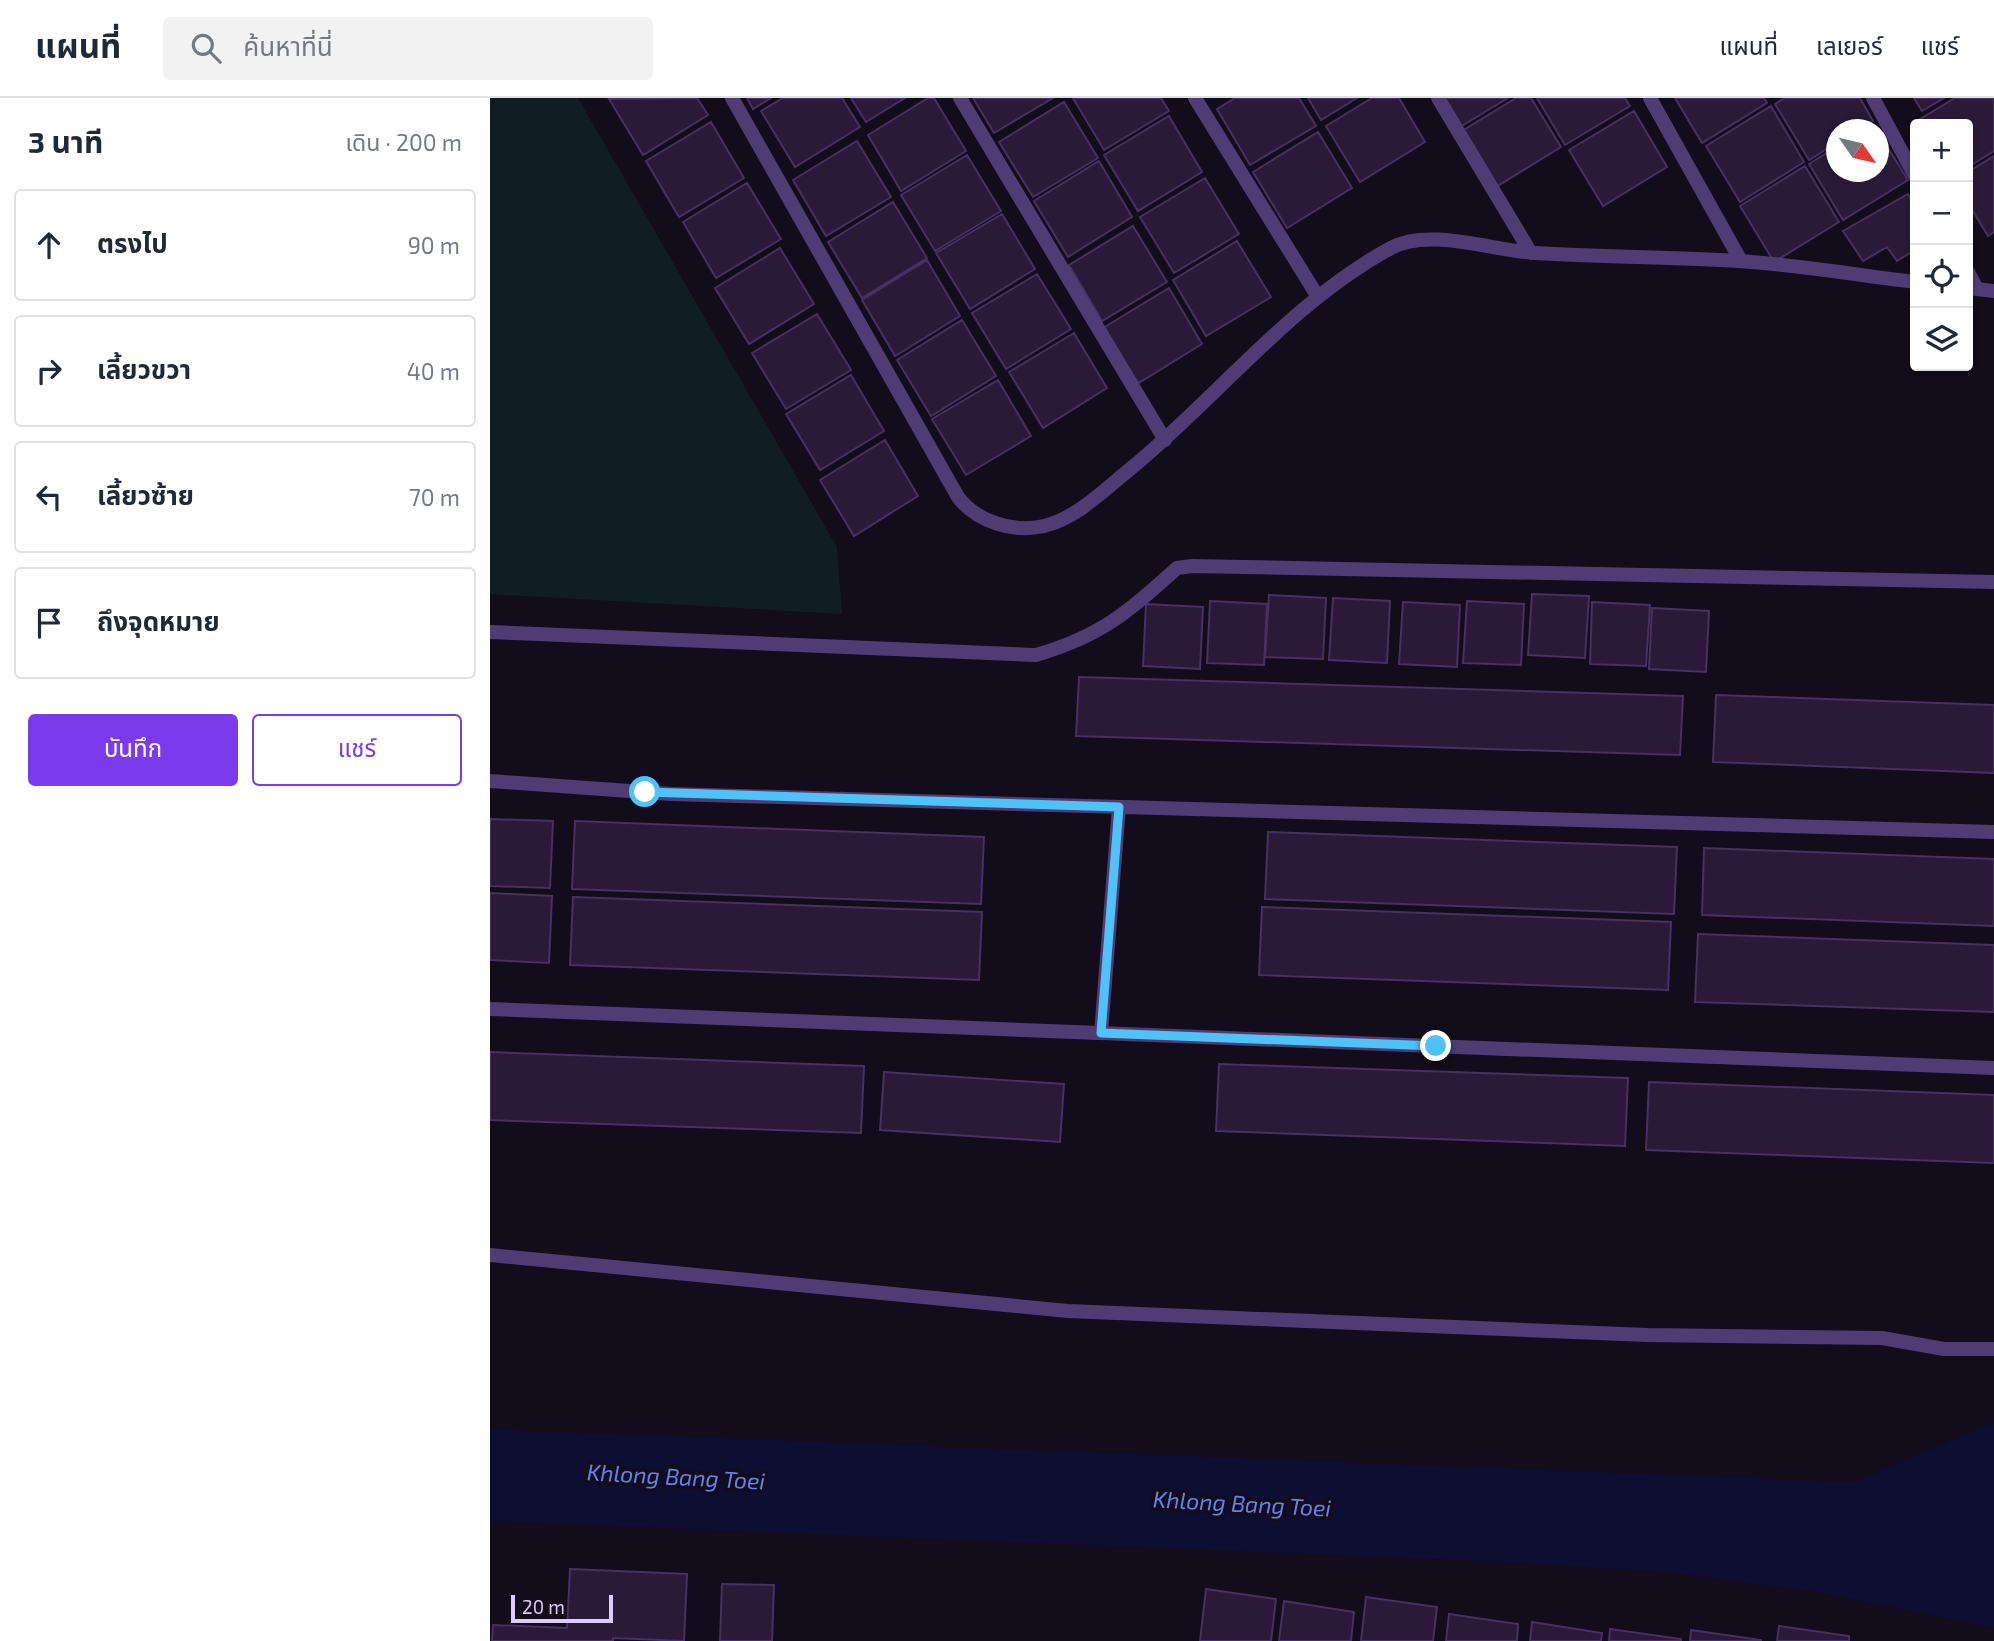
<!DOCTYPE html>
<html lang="th">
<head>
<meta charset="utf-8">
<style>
  :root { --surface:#fff; --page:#f2f2f3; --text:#1f2937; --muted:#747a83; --line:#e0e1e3; --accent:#7c3aed }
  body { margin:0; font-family:"Exo 2","Noto Sans Thai",sans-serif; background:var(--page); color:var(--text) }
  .controls { position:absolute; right:21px; top:21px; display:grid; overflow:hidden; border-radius:7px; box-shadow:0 2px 5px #0004 }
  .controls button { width:63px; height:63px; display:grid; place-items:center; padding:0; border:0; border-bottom:2px solid var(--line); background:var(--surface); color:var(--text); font:35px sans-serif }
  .compass { position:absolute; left:1336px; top:21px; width:63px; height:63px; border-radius:50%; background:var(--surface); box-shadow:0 2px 5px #0004; rotate:124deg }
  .scale { position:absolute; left:21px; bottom:18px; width:102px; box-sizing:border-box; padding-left:7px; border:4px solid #dfcafa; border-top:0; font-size:19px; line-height:24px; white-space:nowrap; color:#dfcafa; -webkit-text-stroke:5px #130c1a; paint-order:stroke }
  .stop { position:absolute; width:21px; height:21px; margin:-16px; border:5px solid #4fc3f7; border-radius:50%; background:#fff }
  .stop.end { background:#4fc3f7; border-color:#fff; box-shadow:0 2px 7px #0008 }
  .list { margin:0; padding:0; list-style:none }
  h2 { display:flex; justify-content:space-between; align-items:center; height:91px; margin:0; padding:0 28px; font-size:30px }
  h2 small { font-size:23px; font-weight:400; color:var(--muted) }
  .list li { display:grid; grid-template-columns:46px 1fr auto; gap:21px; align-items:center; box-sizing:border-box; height:112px; margin:0 14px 14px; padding:0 14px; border:2px solid var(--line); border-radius:7px }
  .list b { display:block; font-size:26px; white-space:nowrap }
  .list em { font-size:23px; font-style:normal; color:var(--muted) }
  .actions { display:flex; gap:14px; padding:21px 28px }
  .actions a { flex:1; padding:16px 0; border:2px solid var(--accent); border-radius:7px; text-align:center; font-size:24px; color:var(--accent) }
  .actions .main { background:var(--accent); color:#fff }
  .icon { flex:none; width:38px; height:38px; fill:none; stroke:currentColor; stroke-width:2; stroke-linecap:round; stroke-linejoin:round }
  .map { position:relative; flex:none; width:1504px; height:1543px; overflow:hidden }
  header { display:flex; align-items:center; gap:42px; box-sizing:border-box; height:98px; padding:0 35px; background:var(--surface); border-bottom:2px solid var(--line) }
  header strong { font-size:33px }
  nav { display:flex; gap:38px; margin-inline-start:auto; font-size:24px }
  .search { width:490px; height:63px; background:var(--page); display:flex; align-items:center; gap:18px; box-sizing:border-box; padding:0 24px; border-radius:7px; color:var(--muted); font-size:26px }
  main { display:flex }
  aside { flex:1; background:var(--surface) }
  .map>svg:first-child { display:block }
  .green { fill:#101e23 }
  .water { fill:#0c0e32 }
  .building { fill:#2a1a38; stroke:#492f62; stroke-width:2 }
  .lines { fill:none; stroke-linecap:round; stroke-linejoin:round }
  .minor { stroke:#503c74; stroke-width:14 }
  .route { stroke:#4fc3f7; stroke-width:9 }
  .labels { text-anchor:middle; stroke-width:7; stroke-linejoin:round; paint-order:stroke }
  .water-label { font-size:23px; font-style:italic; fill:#6382ef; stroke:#130c1a }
</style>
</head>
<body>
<header>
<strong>แผนที่</strong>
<div class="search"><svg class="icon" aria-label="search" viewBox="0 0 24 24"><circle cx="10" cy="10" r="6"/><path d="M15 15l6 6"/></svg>ค้นหาที่นี่</div>
<nav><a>แผนที่</a><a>เลเยอร์</a><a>แชร์</a></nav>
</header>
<main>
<aside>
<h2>3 นาที<small>เดิน · 200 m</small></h2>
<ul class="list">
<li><svg class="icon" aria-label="ahead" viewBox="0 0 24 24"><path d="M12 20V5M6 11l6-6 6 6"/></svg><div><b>ตรงไป</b></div><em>90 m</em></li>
<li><svg class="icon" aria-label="right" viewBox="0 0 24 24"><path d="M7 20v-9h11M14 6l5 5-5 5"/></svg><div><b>เลี้ยวขวา</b></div><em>40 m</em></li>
<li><svg class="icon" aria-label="left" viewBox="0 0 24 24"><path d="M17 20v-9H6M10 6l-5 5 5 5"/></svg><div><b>เลี้ยวซ้าย</b></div><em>70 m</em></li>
<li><svg class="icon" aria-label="arrive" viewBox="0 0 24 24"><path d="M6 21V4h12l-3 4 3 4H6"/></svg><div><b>ถึงจุดหมาย</b></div></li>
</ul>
<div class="actions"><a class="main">บันทึก</a><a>แชร์</a></div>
</aside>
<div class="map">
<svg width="1504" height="1543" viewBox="0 0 1504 1543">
  <rect width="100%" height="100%" fill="#130c1a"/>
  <path class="green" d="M 0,0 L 88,0 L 347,449 L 352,516 L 0,496 Z"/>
  <path class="water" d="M 1504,1324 L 1504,1530 L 1321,1493 L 1177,1474 L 1015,1464 L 0,1423 L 0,1331 L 1365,1384 Z"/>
  <path class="building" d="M 207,0 L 218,17 L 153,57 L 119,1 Z
    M 257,0 L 281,0 L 263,11 Z
    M 293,0 L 352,0 L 370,29 L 305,69 L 271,13 Z
    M 361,0 L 415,0 L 376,24 Z
    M 438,0 L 444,0 L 476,53 L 411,93 L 378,37 Z
    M 483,0 L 563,0 L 504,35 Z
    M 583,0 L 671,0 L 679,13 L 614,52 Z
    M 745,0 L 809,0 L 826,28 L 760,67 L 727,11 Z
    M 818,0 L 867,0 L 831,22 Z
    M 882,0 L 909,0 L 935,44 L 870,84 L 836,28 Z
    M 952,0 L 1018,0 L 970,29 Z
    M 1026,0 L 1041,0 L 1071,49 L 1006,89 L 972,33 Z
    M 1047,0 L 1135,0 L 1140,8 L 1075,47 Z
    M 1185,0 L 1274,0 L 1277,5 L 1212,45 Z
    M 1295,0 L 1370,0 L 1383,23 L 1368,32 L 1346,32 L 1346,45 L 1319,62 L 1285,6 Z
    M 1424,0 L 1454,0 L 1432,13 Z
    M 1465,0 L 1504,0 L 1504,53 L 1478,69 L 1478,26 L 1433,26 L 1430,21 Z
    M 574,4 L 608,60 L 543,99 L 509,44 Z
    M 1281,8 L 1314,64 L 1250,104 L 1216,48 Z
    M 1144,13 L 1177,69 L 1113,108 L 1079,52 Z
    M 679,18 L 712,74 L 648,113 L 614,57 Z
    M 221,24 L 254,80 L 189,119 L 156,63 Z
    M 828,34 L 862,90 L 797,130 L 763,74 Z
    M 1388,34 L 1418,82 L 1353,122 L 1319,66 L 1346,49 L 1346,74 L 1388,74 Z
    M 367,43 L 401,99 L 336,138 L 303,82 Z
    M 477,57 L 511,113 L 445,153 L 411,97 Z
    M 1504,58 L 1504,134 L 1498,138 L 1478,105 L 1478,74 Z
    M 609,63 L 642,119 L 578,159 L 544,103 Z
    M 1315,68 L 1349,124 L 1284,164 L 1250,108 Z
    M 715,80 L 749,136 L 684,175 L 650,119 Z
    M 257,85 L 291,141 L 226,180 L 193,124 Z
    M 1418,96 L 1425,110 L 1425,152 L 1407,163 L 1397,149 L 1373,163 L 1353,133 Z
    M 403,104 L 437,160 L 372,200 L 338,144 Z
    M 512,116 L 545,171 L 480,211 L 446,155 Z
    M 643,128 L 677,184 L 612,223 L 579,167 Z
    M 747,143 L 781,199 L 716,238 L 683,182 Z
    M 290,150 L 324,206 L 259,246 L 225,190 Z
    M 437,162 L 470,218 L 405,258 L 372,202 Z
    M 547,176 L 581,231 L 516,271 L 482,215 Z
    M 679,190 L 712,246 L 647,286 L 613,230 Z
    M 327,216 L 361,272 L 296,311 L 262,255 Z
    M 472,222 L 506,278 L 441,318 L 407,262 Z
    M 584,235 L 617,290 L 553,330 L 519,274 Z
    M 361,277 L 394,333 L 330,372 L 296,316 Z
    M 508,282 L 541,338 L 476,377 L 442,321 Z
    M 395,342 L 428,398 L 364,438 L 330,382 Z
    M 1042,496 L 1099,498 L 1095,560 L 1038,557 Z
    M 779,497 L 836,500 L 833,561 L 775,559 Z
    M 843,500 L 900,503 L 897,565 L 839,562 Z
    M 720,503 L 777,506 L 774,567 L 717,565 Z
    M 977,503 L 1034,506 L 1031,567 L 973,565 Z
    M 913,504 L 970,507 L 967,569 L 909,566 Z
    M 1102,504 L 1160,507 L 1156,568 L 1100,566 Z
    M 656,506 L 713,509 L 710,571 L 653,568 Z
    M 1162,510 L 1219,513 L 1216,574 L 1159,571 Z
    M 589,579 L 1193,598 L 1190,657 L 586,638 Z
    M 1226,597 L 1504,607 L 1504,675 L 1223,664 Z
    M 0,721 L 63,723 L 60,790 L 0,788 Z
    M 85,723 L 494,739 L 491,806 L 82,791 Z
    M 778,734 L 1187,749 L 1184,816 L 775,801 Z
    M 1214,750 L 1504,761 L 1504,828 L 1212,817 Z
    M 0,795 L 62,798 L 59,865 L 0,862 Z
    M 83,799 L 492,814 L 489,882 L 80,867 Z
    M 772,809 L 1181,824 L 1178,892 L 769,877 Z
    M 1208,836 L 1504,847 L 1504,914 L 1205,904 Z
    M 0,954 L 374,968 L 371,1035 L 0,1022 Z
    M 729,966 L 1138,980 L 1135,1048 L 726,1033 Z
    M 394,974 L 574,986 L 570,1044 L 390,1032 Z
    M 1159,984 L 1504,997 L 1504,1065 L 1156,1052 Z
    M 80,1471 L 197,1476 L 194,1543 L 123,1540 L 123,1543 L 2,1543 L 3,1527 L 77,1530 Z
    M 232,1486 L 284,1487 L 282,1543 L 230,1543 Z
    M 716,1491 L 786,1501 L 781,1543 L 710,1543 Z
    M 876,1499 L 947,1509 L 943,1543 L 871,1543 Z
    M 794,1503 L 864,1514 L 861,1543 L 789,1543 Z
    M 959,1516 L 1028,1526 L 1027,1543 L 956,1543 Z
    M 1042,1524 L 1112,1535 L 1111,1543 L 1040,1543 Z
    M 1289,1528 L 1359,1538 L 1359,1543 L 1287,1543 Z
    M 1120,1531 L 1191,1541 L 1191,1543 L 1119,1543 Z
    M 1201,1532 L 1271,1542 L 1271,1543 L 1200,1543 Z"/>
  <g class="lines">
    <path class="minor" d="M 242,0 L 468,399 C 487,424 523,435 554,428 C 587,420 614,392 639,372 C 726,301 802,203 901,150 C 939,129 1004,153 1045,155 C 1113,159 1181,159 1249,163 C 1308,167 1367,177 1425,184
      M 470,0 L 675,342
      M 705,0 L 828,199
      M 948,0 L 1041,155
      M 1160,0 L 1251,163
      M 1383,0 L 1425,78
      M 1478,174 L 1487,191
      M 1478,190 L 1504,193
      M 0,534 L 546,557 C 611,538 637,515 687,470 L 702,468 L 1504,484
      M 0,683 L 181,696 L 1504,734
      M 0,911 L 1504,970
      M 611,935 L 629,709
      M 0,1157 L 578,1213 L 1157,1237 L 1392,1240 L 1454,1251 L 1504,1251"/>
  </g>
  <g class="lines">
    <path class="route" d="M 155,694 L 629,709 L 611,935 L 946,948"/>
  </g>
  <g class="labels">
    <g class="water-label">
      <text transform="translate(186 1379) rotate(3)" y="8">Khlong Bang Toei</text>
      <text transform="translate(752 1406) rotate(3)" y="8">Khlong Bang Toei</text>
    </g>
  </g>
</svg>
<div class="controls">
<button>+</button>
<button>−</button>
<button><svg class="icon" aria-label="locate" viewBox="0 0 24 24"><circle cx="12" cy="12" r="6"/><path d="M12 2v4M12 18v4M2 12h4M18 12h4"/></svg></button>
<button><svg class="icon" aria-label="layers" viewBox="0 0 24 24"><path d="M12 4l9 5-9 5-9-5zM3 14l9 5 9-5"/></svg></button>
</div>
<svg class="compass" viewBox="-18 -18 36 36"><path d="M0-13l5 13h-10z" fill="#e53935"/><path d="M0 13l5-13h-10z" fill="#747a83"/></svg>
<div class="scale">20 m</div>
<div class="stop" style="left:155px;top:694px"></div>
<div class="stop end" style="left:946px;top:948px"></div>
</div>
</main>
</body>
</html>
